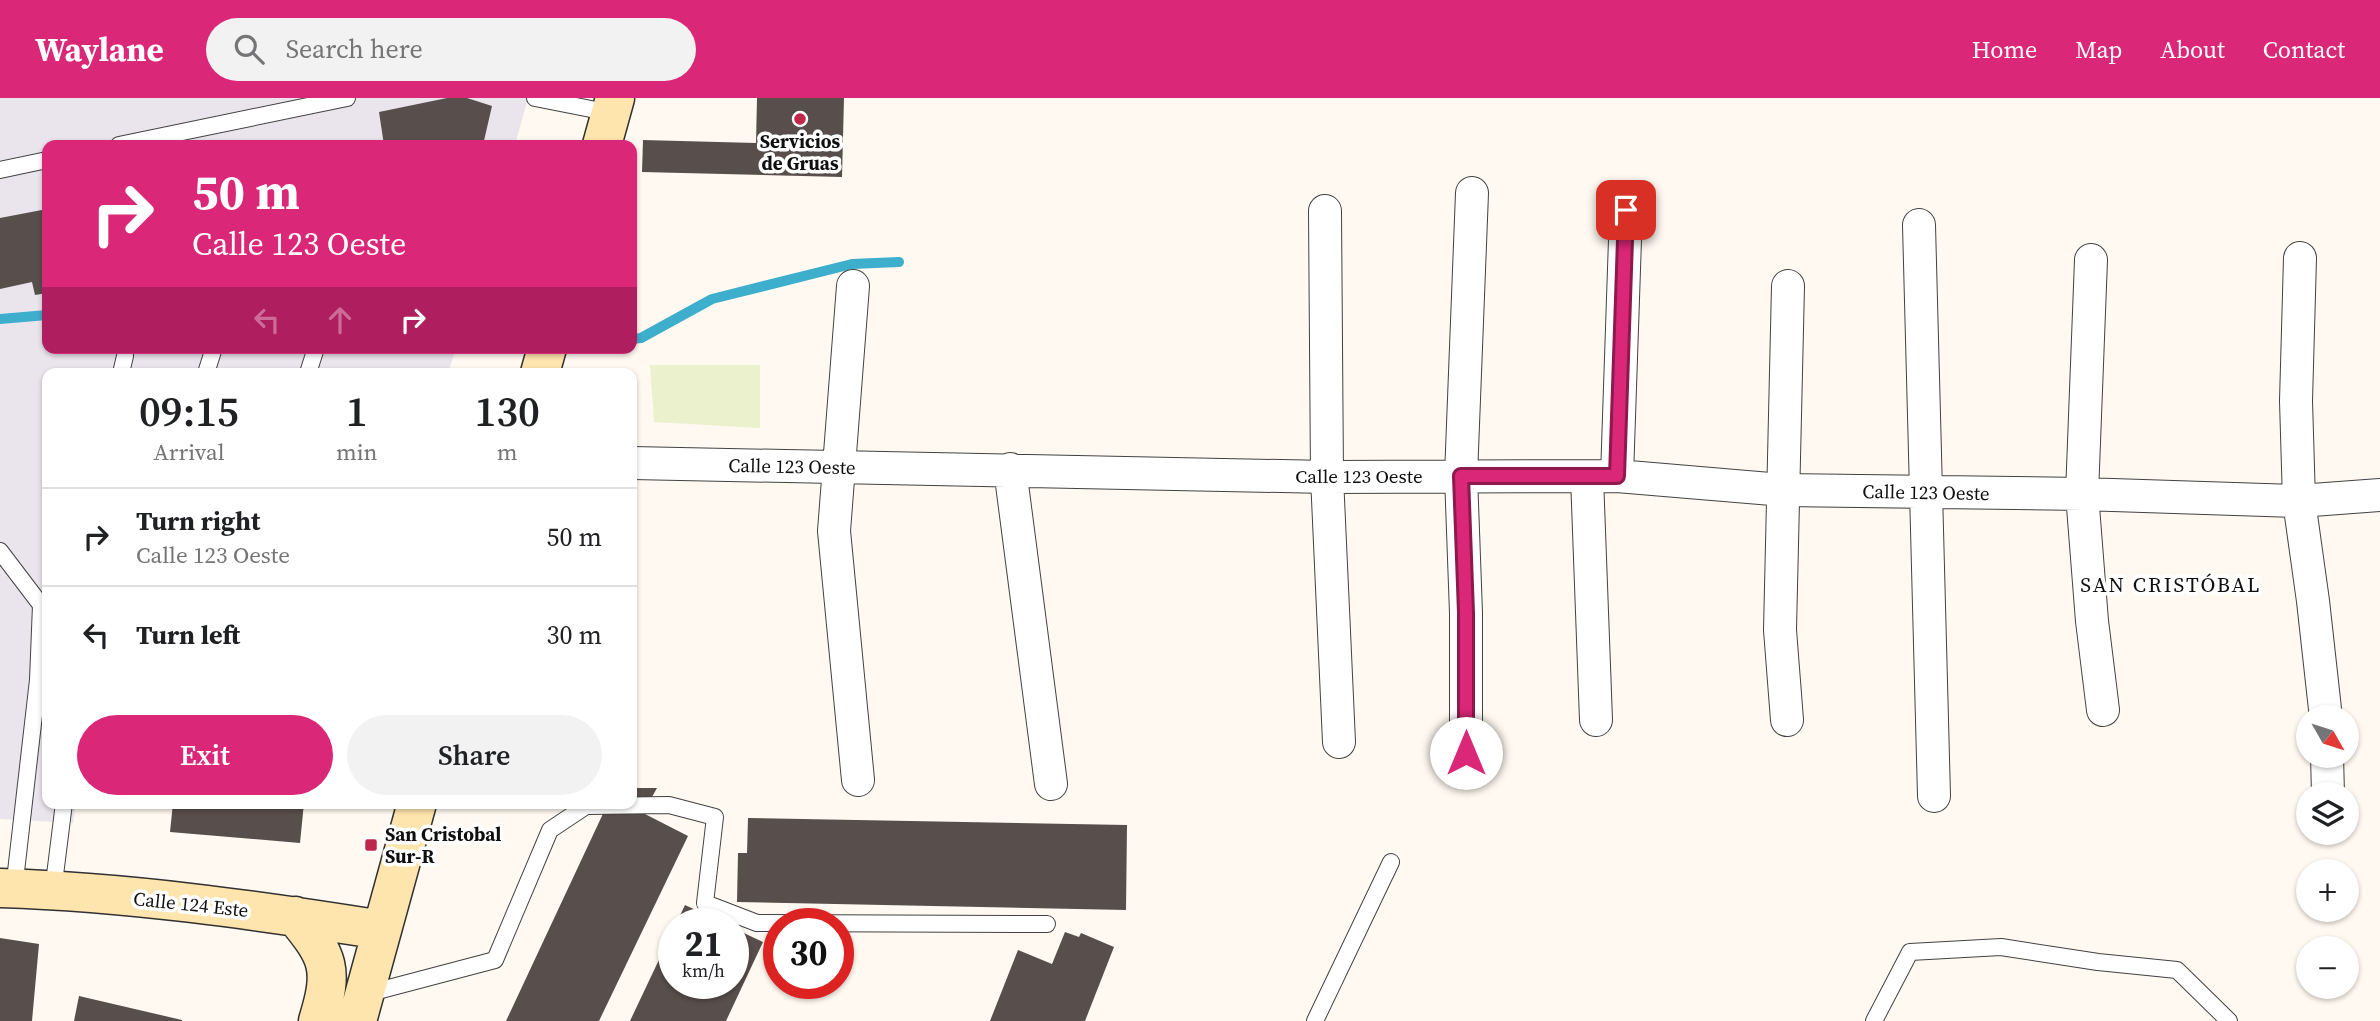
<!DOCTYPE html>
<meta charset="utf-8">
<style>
body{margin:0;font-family:"Source Serif 4",serif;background:#f2f2f2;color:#202124;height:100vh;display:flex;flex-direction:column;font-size:26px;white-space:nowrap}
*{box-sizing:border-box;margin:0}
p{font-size:23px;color:#757577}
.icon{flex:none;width:38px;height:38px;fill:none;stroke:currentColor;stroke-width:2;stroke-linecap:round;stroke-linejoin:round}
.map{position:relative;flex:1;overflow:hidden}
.side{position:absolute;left:42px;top:270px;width:595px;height:441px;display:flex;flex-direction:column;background:#fff;border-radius:14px;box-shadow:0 2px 5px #0004}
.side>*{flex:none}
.hud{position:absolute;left:42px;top:42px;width:595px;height:214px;border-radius:14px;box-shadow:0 2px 5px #0004;background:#db2777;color:#fff;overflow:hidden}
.needle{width:46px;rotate:129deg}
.controls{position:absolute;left:2296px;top:607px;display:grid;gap:14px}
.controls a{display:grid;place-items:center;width:63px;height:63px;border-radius:50%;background:#fff;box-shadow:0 2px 5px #0004;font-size:35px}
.speed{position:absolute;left:658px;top:810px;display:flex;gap:14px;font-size:35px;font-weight:700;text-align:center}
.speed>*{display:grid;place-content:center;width:91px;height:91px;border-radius:50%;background:#fff;box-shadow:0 2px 5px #0004;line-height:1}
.speed small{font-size:18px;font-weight:400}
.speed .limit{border:10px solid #d22;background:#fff;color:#111}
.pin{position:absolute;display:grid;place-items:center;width:60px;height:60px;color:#fff;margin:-30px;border-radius:14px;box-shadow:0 4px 10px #0006}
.me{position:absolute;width:77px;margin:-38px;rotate:0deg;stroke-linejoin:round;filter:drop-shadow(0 0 5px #0008)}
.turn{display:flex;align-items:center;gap:24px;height:147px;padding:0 35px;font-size:32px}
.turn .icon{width:91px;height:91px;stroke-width:2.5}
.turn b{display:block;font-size:49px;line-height:60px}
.lanes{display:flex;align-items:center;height:66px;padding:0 35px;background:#0003;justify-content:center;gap:35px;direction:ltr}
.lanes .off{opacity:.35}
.eta{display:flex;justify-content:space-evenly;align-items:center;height:119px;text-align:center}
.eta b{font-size:42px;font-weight:600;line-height:49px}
.primary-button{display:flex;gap:14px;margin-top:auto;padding:14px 35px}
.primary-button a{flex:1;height:80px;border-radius:42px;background:#db2777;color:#fff;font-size:28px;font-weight:600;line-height:80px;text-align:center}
.primary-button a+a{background:#f2f2f2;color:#202124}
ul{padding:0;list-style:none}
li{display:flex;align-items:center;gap:21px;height:98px;padding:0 35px;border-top:2px solid #e0e0e0}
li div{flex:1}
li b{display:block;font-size:26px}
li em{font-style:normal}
header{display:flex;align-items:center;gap:42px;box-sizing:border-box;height:98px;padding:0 35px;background:#db2777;color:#fff}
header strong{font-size:33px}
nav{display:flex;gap:38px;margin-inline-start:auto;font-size:24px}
.search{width:490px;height:63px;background:#f2f2f2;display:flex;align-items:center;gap:18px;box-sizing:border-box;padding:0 24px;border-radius:38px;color:#757577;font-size:26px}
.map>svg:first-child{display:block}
.industrial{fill:#eae4ed}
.pitch{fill:#ebf1cc}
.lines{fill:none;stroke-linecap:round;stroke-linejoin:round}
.stream{stroke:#3dafcd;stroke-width:10}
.building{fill:#584e4b}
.lane-casing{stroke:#424242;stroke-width:18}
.street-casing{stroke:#424242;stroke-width:34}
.secondary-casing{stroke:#313131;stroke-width:41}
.lane{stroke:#fff;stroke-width:16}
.street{stroke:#fff;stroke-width:32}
.secondary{stroke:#fee5ad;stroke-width:38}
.route-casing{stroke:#8e194d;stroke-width:18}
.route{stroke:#db2777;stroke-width:12}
.poi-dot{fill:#bf274b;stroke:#fff;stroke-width:2.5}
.labels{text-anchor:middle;stroke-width:7;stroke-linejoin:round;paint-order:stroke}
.poi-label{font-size:19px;font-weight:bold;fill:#0f0f0f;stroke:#fff}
.street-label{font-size:19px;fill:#0f0f0f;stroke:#fff}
.neighbourhood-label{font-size:21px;letter-spacing:2px;fill:#0f0f0f;stroke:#fff}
</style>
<header>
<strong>Waylane</strong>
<div class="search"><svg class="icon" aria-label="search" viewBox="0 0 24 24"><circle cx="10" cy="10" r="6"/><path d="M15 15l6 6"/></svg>Search here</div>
<nav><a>Home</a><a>Map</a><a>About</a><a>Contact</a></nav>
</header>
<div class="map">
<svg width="2380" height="923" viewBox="0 0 2380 923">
<rect width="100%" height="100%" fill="#fff9f1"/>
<path class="industrial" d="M0,0H528L515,47H47V250H456L448,275H47V705H76L73,725L0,721Z"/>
<path class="pitch" d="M650,267H760V330L654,324Z"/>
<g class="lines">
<path class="stream" d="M0,221L47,217
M632,241L641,240L712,201L852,166L899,164"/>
</g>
<path class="building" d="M447,0H467L492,8L483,47H384L379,14Z
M757,0H844L842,79L642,74L643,42L756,45Z
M47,111V195L35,197L32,184L0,191V120Z
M632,690H657L643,715L688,738L599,923H506L608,705H632Z
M173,705H304L300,745L170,734Z
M748,720L1127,727L1126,812L737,804L738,755H747Z
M685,807L726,826H676Z
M674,830V886H733V830L763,844L726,923H630Z
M1065,834L1079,839L1081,835L1114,849L1085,923H990L1018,852L1052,866Z
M0,840L39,846L32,923H0Z
M79,898L182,922V923H74Z"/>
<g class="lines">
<g class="lane-casing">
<path id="lane" d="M535,0L611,15
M119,47L347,0
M0,72L47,62
M121,275L125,258
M206,275L214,250
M308,275L316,250
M0,453L41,507H47
M14,791L38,582L41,507
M53,793L64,705
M366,896L495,862L550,732L586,708L669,707L715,719L705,805L757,825L1047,826
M1315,923L1391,764
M1874,923L1910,854L2001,849L2098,864L2177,872L2229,923"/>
</g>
<g class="street-casing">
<path id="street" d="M1325,113L1327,379L1339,644
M1919,127L1934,698
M2300,160L2296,303L2299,403L2313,503L2326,620
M2091,162L2082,396L2092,523L2103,612
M853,188L834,433L858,682
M632,365L1327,379L1617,378L1783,392L2082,396L2299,403L2380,397
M1010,371L1051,686
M1617,378L1626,112
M1587,379L1596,622
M1787,622L1780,532L1788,188
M1466,655V515L1461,378L1472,95
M2327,658L2328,696"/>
</g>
<g class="secondary-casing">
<path id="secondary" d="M602,47L615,0
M540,275L547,250
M0,790C127,794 256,812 382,832
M295,818C329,859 334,871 318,923
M357,923L417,705"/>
</g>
<use href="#lane" class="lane"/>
<use href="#street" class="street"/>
<use href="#secondary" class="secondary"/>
</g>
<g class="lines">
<g class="route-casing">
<path id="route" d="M1466,655V515L1461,378H1617L1626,112"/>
</g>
<use href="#route" class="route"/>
</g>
<g class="poi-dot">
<circle cx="800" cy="21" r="7"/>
<rect x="364" y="740" width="14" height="14" rx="3.5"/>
</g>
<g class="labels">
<g class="poi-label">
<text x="800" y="50">Servicios<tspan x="800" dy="22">de Gruas</tspan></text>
<text x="385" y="743" text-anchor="start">San Cristobal<tspan x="385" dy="22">Sur-R</tspan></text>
</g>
<g class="street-label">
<text transform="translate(792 368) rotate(1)" y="7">Calle 123 Oeste</text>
<text x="1359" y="385">Calle 123 Oeste</text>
<text transform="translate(1926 394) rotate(1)" y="7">Calle 123 Oeste</text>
<text transform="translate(191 806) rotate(6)" y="7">Calle 124 Este</text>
</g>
<g class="neighbourhood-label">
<text x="2171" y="494">SAN CRISTÓBAL</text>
</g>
</g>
</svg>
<div class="controls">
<a><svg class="needle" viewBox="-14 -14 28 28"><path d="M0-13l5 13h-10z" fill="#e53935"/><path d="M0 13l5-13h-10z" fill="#757577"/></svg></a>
<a><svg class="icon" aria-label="layers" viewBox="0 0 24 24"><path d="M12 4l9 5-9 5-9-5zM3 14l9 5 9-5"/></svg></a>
<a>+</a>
<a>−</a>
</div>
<div class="speed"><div>21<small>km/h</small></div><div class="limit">30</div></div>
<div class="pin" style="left:1626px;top:112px;background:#d93025"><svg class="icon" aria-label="arrive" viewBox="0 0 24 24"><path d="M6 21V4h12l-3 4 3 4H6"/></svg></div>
<svg class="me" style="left:1466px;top:655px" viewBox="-20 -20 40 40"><circle r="19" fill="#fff"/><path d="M0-13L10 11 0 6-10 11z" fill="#db2777"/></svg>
<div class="hud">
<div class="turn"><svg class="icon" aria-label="right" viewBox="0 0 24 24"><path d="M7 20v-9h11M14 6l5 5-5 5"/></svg><div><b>50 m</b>Calle 123 Oeste</div></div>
<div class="lanes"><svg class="icon off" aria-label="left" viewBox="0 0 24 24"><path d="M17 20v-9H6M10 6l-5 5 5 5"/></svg><svg class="icon off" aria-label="ahead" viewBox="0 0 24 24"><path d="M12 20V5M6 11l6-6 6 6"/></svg><svg class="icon" aria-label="right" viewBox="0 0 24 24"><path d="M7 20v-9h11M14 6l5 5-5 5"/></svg></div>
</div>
<section class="side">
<div class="eta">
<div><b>09:15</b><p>Arrival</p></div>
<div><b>1</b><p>min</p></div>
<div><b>130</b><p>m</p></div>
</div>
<ul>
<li><svg class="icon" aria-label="right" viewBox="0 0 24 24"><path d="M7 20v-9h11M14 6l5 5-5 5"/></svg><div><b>Turn right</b><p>Calle 123 Oeste</p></div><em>50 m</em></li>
<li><svg class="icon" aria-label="left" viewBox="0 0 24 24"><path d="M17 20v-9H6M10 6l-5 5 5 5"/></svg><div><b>Turn left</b></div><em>30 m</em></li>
</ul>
<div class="primary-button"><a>Exit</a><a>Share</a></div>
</section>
</div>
